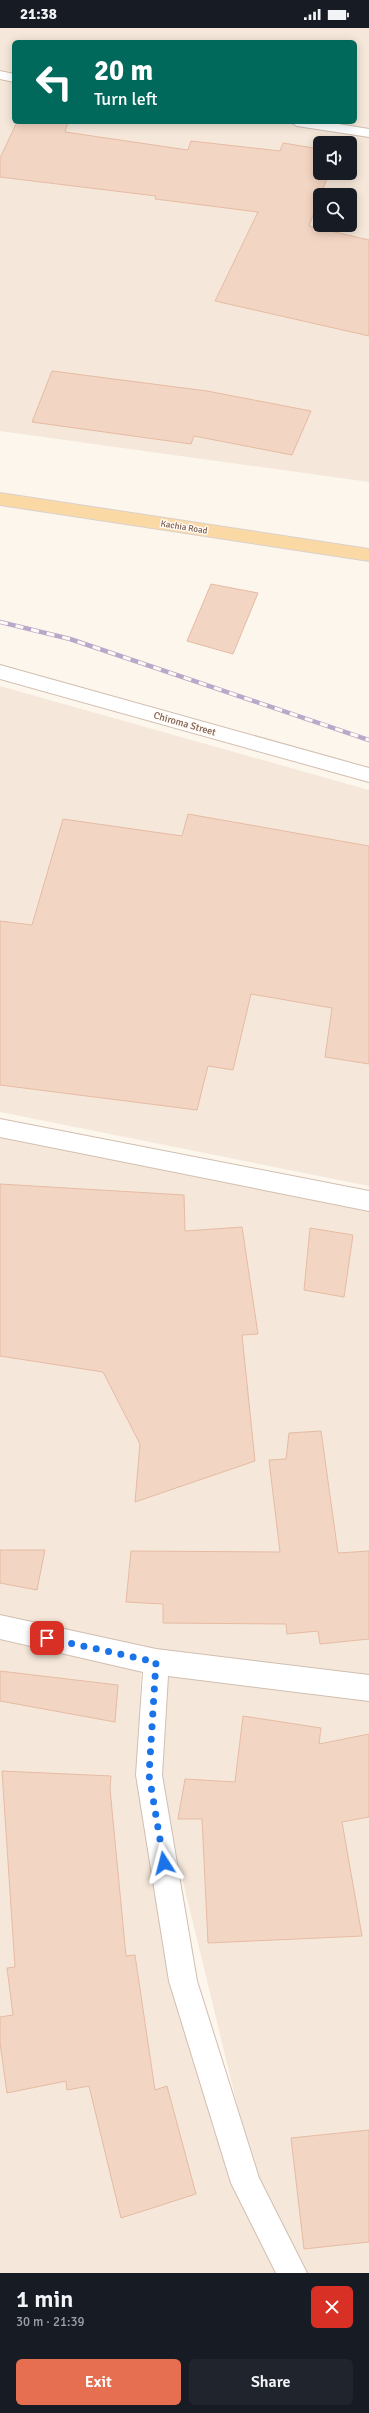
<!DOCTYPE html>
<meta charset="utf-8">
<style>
body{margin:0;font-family:Signika,sans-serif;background:#20242c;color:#f1f3f6;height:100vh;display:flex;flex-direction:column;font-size:15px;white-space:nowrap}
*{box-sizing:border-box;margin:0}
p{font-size:13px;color:#9ea1a6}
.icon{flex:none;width:22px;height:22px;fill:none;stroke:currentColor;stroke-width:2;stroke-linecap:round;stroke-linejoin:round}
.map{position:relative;height:2245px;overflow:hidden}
.drawer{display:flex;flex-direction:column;background:#171b24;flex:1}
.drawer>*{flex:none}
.hud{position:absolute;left:12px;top:12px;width:345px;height:84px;border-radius:6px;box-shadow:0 2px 10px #0003;background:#00695c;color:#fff;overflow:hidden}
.controls{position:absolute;left:313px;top:108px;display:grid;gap:8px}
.controls a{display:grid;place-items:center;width:44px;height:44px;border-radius:6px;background:#171b24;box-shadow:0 2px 10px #0003;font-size:20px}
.pin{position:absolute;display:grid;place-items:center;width:34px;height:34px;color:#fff;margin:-17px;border-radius:8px;box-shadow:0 2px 6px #0006}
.me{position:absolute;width:44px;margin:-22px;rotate:351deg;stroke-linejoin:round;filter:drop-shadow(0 0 3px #0008)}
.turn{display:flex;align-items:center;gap:14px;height:84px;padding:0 16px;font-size:18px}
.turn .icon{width:52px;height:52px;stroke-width:2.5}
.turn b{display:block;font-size:28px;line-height:34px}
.round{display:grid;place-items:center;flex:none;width:42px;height:42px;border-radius:6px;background:#20242c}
.overview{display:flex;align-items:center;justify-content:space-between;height:68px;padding:0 16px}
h1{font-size:24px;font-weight:600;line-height:30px}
.action{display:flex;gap:8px;margin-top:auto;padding:8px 16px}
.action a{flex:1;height:46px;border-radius:6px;background:#e76f51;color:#fff;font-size:16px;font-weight:600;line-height:46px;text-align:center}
.action a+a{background:#20242c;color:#f1f3f6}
.status{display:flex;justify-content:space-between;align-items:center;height:28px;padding:0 20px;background:#171b24;direction:ltr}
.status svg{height:11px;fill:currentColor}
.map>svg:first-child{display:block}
.residential{fill:#f5e8da;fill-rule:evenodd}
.building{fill:#f3d5c3;stroke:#e6bba3}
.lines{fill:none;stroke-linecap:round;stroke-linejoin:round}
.street-casing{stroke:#d1beb0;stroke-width:2}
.primary-casing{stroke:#dad1cd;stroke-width:2}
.street{fill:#fff;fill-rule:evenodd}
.primary{fill:#fbd9a5;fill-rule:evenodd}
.rail-casing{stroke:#b9a8c9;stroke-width:4.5}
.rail{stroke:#fffaf3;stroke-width:3;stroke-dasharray:8;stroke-linecap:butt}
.route{stroke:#1a73e8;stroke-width:7;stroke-dasharray:0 12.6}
.labels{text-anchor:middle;stroke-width:3;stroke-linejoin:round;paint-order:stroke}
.far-street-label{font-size:9px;fill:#7a5c4d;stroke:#fffaf3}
.street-label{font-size:10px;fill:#7a5c4d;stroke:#fffaf3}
</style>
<div class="status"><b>21:38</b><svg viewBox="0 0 49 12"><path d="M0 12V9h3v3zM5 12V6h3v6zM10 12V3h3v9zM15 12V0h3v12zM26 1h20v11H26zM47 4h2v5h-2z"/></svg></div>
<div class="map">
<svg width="369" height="2245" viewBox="0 0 369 2245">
<rect width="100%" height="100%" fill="#fdf6ec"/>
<path class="residential" d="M0,0H369V454L0,403ZM14,14H355V94H14ZM320,115H350V145H320ZM320,167H350V197H320Z
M0,658L369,762V1158L0,1084Z
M0,1107L369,1184V1652L153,1626L0,1592Z
M0,1609L141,1639L138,1747L280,2245H0Z
M160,1640L369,1667V2245H304L255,2151L157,1746Z"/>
<path class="building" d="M17,94H68L65,104L188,122L191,113L280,123L283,115L320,121V145H329L309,198L369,212V308L215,273L258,184L155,171L156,168L0,149V130Z
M52,343L207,363L311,383L292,427L194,408L191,416L32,394Z
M211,556L258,565L233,626L187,613Z
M188,786L369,818V1036L325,1029L332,980L251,966L233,1042L208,1038L197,1082L0,1057V893L32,897L63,791L182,808Z
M0,1156L184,1167L185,1203L242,1199L258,1306L242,1307L255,1433L135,1474L140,1416L103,1344L0,1328Z
M310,1200L353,1207L344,1269L304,1262Z
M321,1403L338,1525L369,1523V1611L320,1616L318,1603L287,1606L286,1596L163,1595V1576L126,1574L131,1523L280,1524L269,1432L286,1431L289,1405Z
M0,1522H45L37,1562L0,1555Z
M0,1643L118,1657L115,1694L0,1673Z
M243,1688L321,1700L319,1716L369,1706V1789L342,1794L362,1908L208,1915L202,1791H178L185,1751L235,1754Z
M2,1743L111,1748L110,1761L126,1928L135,1927L155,2062L167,2058L196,2166L121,2190L89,2058L67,2062L66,2053L7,2065L0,2015V1989L13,1987L7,1940L15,1939Z
M369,2102V2214L304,2221L291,2110Z"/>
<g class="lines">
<g class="street-casing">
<path id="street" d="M0,43L14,46V54L0,51Z
M290,94H326L369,101V109L297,98Z
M0,637L369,740V754L0,651Z
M0,1091L369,1163V1183L0,1109Z
M0,1587L156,1621L369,1647V1673L168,1648L162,1747L197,1953L259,2150L307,2245H276L231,2155L169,1953L136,1747L143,1644L0,1611Z"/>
</g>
<g class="primary-casing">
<path id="primary" d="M0,465L369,521V533L0,477Z"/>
</g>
<use href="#street" class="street"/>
<use href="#primary" class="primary"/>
<g class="rail-casing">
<path id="rail" d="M0,594L70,611L369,712"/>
</g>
<use href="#rail" class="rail"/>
</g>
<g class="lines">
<path class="route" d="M47,1610L156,1634L149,1747L164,1835"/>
</g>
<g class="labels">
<g class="far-street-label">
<text transform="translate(184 499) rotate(9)" y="3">Kachia Road</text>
</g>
<g class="street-label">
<text transform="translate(185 695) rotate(16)" y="4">Chiroma Street</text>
</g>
</g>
</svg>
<div class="controls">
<a><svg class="icon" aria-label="sound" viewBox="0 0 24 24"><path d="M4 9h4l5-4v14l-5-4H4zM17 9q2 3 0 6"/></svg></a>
<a><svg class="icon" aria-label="search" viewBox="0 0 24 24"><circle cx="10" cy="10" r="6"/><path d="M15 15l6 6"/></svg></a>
</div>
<div class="pin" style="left:47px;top:1610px;background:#d93025"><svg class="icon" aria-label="arrive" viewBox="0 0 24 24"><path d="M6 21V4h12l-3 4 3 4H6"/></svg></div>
<svg class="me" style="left:164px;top:1835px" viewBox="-20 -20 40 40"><path d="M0-17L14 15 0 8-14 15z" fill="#1a73e8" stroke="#fff" stroke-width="4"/></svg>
<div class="hud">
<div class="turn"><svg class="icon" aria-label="left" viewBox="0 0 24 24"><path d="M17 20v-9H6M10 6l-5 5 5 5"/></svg><div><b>20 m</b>Turn left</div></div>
</div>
</div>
<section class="drawer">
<div class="overview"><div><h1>1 min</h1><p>30 m · 21:39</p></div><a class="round" style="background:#d93025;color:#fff"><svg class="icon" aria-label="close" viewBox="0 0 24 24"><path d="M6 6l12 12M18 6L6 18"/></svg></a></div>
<div class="action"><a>Exit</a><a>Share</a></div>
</section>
